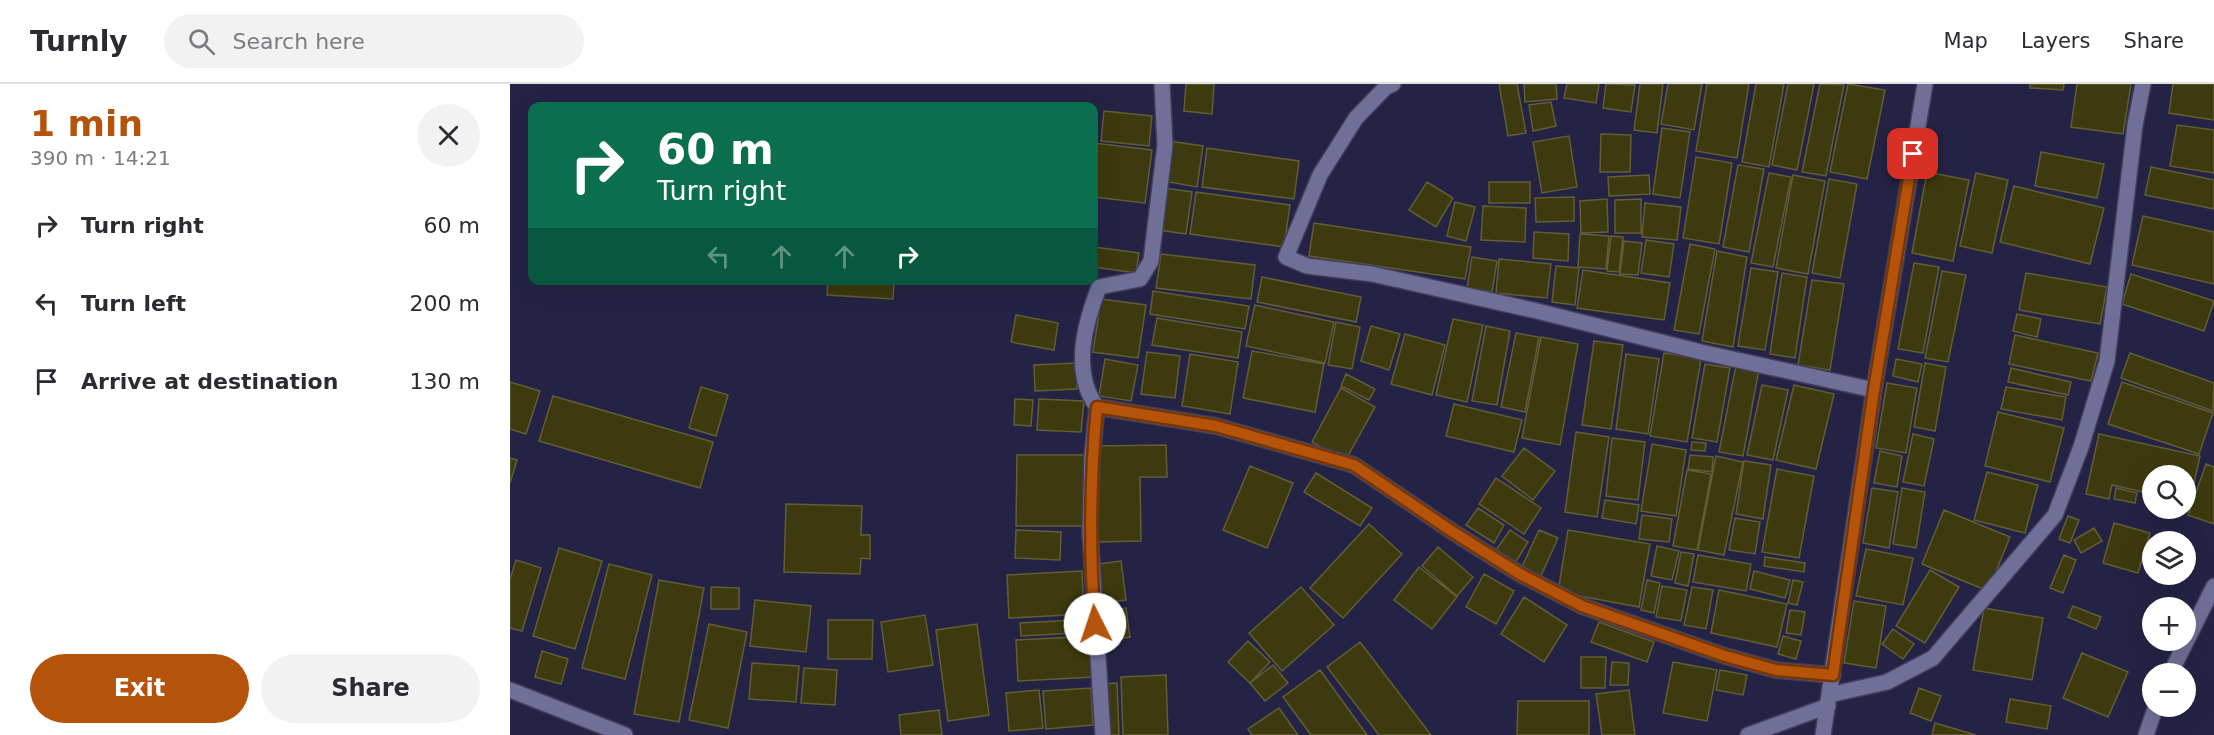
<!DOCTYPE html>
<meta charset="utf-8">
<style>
body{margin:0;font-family:"DejaVu Sans",sans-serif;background:#f2f2f3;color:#2b2b33;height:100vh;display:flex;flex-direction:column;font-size:22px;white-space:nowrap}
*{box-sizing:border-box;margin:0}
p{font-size:20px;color:#7c7c81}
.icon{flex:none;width:33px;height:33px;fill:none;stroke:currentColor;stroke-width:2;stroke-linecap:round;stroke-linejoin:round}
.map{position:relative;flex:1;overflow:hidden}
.drawer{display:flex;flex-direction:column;background:#fff;width:510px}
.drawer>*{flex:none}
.top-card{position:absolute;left:18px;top:18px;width:570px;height:183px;border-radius:12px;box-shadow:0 6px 24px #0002;background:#0b6e4f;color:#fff;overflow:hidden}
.tools{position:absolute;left:1632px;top:381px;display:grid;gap:12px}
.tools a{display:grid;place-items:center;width:54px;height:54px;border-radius:50%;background:#fff;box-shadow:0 6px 24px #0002;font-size:30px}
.pin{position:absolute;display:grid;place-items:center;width:51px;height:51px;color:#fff;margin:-26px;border-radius:12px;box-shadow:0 3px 9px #0006}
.me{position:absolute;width:66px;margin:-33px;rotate:356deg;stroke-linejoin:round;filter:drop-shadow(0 0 4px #0008)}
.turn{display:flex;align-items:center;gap:21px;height:126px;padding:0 30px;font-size:27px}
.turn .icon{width:78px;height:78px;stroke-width:2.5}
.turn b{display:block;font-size:42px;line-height:51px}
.lanes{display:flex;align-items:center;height:57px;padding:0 30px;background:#0003;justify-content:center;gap:30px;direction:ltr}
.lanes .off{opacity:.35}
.round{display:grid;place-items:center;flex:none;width:63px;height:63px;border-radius:32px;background:#f2f2f3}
.head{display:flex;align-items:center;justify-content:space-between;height:102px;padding:0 30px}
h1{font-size:36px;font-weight:700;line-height:45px;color:#b45309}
.button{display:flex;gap:12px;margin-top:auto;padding:12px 30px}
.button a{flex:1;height:69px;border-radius:36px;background:#b45309;color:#fff;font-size:24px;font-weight:700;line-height:69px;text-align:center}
.button a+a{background:#f2f2f3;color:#2b2b33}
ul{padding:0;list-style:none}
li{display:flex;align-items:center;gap:18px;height:78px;padding:0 30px}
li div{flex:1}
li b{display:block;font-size:22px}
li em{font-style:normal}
header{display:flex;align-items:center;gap:36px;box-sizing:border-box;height:84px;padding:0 30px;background:#fff;border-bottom:2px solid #e1e1e2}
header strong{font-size:28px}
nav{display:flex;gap:33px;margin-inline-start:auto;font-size:21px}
.search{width:420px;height:54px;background:#f2f2f3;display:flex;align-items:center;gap:15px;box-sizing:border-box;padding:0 21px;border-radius:33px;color:#7c7c81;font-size:22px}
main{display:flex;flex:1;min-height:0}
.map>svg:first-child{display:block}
.building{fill:#3d3a0f;stroke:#615e34;stroke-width:1.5}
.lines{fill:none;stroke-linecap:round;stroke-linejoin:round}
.minor-casing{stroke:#413e5b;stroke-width:18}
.minor{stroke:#706f97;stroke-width:15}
.route-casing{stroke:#753606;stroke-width:15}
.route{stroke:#b45309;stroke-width:10}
</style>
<header>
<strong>Turnly</strong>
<div class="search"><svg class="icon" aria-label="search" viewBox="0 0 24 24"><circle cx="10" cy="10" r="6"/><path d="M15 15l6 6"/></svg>Search here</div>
<nav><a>Map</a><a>Layers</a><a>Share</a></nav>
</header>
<main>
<section class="drawer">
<div class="head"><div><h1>1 min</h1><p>390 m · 14:21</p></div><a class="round"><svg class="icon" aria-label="close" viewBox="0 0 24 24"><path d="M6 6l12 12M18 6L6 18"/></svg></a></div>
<ul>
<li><svg class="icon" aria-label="right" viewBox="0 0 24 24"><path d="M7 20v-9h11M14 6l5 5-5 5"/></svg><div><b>Turn right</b></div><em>60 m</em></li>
<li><svg class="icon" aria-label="left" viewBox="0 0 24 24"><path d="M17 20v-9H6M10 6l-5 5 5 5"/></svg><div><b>Turn left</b></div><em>200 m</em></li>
<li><svg class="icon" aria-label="arrive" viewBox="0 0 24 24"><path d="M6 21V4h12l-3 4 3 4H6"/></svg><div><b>Arrive at destination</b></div><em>130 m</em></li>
</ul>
<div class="button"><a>Exit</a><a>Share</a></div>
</section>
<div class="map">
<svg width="1704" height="651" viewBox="0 0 1704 651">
<rect width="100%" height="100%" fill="#252345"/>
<path class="building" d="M676,0H704L702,30L674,27Z
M989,0H1007L1016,49L998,52Z
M1014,0H1046L1047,15L1015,18Z
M1057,0H1089L1086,19L1054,14Z
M1096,0L1125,1L1121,28L1093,24Z
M1130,0H1153L1147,49L1124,46Z
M1158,0H1192L1184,46L1151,40Z
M1197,0H1239L1227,74L1186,67Z
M1246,0H1274L1259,83L1232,78Z
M1278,0H1304L1287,86L1262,81Z
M1310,0L1334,1L1316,92L1292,88Z
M1338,0L1375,6L1357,95L1320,88Z
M1520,0H1554L1553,6L1520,4Z
M1567,0H1621L1613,50L1561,43Z
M1663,0H1704V36L1659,29Z
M1041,18L1046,42L1023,47L1019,21Z
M594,27L642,32L639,62L591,57Z
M1667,41L1704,46V89L1660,82Z
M1152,44L1180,48L1170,114L1143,110Z
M1091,50L1121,51L1120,88H1090Z
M1059,52L1067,103L1032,109L1023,58Z
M659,57L693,62L687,103L653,97Z
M584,59L642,66L635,119L584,113Z
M697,64L789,77L784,115L692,103Z
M1531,68L1594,80L1587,114L1525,102Z
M1186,73L1222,79L1209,160L1173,154Z
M1228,81L1254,85L1239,168L1213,163Z
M1641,83L1704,96V125L1635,111Z
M1417,88L1459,96L1443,177L1402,169Z
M1259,89L1281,93L1263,183L1241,179Z
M1466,89L1498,96L1482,169L1450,162Z
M1139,91L1140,110L1099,112L1098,93Z
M1283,91L1315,97L1298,190L1266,184Z
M1319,95L1347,100L1330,194L1302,189Z
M917,98L943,114L926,143L899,126Z
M979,98H1020V119H979Z
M1504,102L1594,124L1580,180L1490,158Z
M654,104L682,108L676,150L648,146Z
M686,108L780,121L774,163L680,150Z
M1064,113V137L1026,138L1025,114Z
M1097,115L1098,148L1071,149L1070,117Z
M1131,115V149H1105V116Z
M945,118L965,123L956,157L937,152Z
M1135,119L1171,123L1167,156L1132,153Z
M973,122L1016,124L1015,158L971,156Z
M1633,132L1704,148V200L1622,181Z
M804,139L961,163L955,195L799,172Z
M1024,148L1059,150L1058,177L1023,174Z
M1070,150L1099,152L1096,185L1068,183Z
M1101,152L1113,153L1109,188L1097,187Z
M1136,156L1164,160L1159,193L1131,189Z
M1114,157L1132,159L1128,191L1110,190Z
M1180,160L1205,165L1189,250L1164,246Z
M584,163L629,169L626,189L584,183Z
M1207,167L1237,173L1223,263L1192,257Z
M651,170L745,181L741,215L646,204Z
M962,173L987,177L982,208L957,204Z
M989,175L1041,180L1037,214L986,209Z
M1404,179L1429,183L1413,269L1388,265Z
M1046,182L1069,184L1065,221L1042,218Z
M1241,184L1268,188L1255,266L1228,262Z
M1073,186L1160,199L1154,236L1067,224Z
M1432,187L1456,191L1438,278L1415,274Z
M1272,189L1297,193L1285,274L1260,270Z
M1516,189L1597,203L1590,240L1509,226Z
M1621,190L1704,217L1694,247L1612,220Z
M752,193L851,213L846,238L747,218Z
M318,196L384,199L383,215L317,211Z
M1302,196L1334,200L1320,286L1288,281Z
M643,207L739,222L735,245L640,230Z
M591,215L636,221L628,274L583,268Z
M745,221L824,238L815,279L736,262Z
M1507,230L1531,235L1527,253L1503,247Z
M506,231L548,239L544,266L501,258Z
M647,234L732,248L728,274L642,261Z
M943,235L973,241L957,318L926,311Z
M826,238L850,243L842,285L818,281Z
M861,242L890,250L879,286L851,277Z
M976,242L1000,247L987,321L962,317Z
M1006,249L1029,253L1015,328L991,323Z
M895,250L935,261L922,311L881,300Z
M1505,251L1588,269L1581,297L1499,280Z
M1031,253L1068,260L1050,361L1012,354Z
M1084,257L1113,261L1101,345L1072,341Z
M742,267L814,280L805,328L733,314Z
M637,268L670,272L665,314L631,310Z
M1154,269L1191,275L1177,358L1140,352Z
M1620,269L1704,299L1703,327L1611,294Z
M680,270L728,278L720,330L672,322Z
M1116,270L1149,275L1138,350L1106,345Z
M595,275L628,281L621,317L589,312Z
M1386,275L1412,280L1408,298L1383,292Z
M566,279L567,305L525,307L524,281Z
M1415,279L1436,283L1425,347L1404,343Z
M1195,280L1220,284L1207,358L1182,354Z
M1226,281L1249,285L1233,372L1209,368Z
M1501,284L1561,298L1558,311L1498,298Z
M836,290L865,305L859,316L831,302Z
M0,298L30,307L16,350L0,345Z
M1612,298L1703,329L1689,370L1598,340Z
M1377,299L1407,304L1396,369L1366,364Z
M1252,301L1278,306L1263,376L1237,371Z
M1284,301L1324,310L1306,385L1266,376Z
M191,303L218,311L206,352L179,344Z
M1496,303L1556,313L1552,336L1491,325Z
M831,304L865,323L835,377L802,358Z
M43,312L203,358L190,404L29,357Z
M505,315L523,316L521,342L504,341Z
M529,315L574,317L571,348L527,346Z
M944,320L1012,336L1004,368L936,352Z
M1488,328L1554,344L1540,398L1475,382Z
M1066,348L1099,353L1087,433L1055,428Z
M1403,350L1424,355L1414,402L1393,398Z
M1589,350L1690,372L1680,418H1676V392H1642V410L1602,401L1599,415L1576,410Z
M1102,354L1135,358L1128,416L1096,412Z
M1182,358L1196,359L1195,367L1181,366Z
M1142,360L1176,366L1166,432L1131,427Z
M656,361L657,393H630L631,457L587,458L586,362Z
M1014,364L1045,387L1023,416L992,392Z
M1370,367L1392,372L1387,403L1364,399Z
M507,371H575L574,442H506Z
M1180,371L1203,373L1202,388L1178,385Z
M1206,372L1233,378L1214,471L1188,466Z
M0,374L7,376L0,399Z
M1234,377L1261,381L1253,435L1226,430Z
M1696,380L1704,383V440L1678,431Z
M740,382L783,399L757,464L713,446Z
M1267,385L1304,392L1289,474L1252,468Z
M1177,386L1201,390L1187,466L1163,462Z
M1477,388L1528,401L1515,449L1464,436Z
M806,389L862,424L850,442L794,408Z
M986,394L1031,424L1014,450L969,420Z
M1362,404L1388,408L1379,464L1353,459Z
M1392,404L1415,408L1406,464L1383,460Z
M1606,404L1627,409L1625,419L1604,415Z
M1095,416L1129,421L1126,440L1092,434Z
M276,420L352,422L351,451H360V475L351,474L350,490L274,488Z
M968,424L994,441L984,459L956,441Z
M1434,426L1500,453L1478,507L1412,480Z
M1132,431L1162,435L1159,458L1129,455Z
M1558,432L1569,436L1560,459L1549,455Z
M1225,434L1250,438L1245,470L1219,466Z
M1604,439L1640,449L1628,489L1593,479Z
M859,440L892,470L833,534L800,504Z
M1584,444L1592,457L1571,469L1564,456Z
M506,446L551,448L550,476L505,474Z
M1000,446L1018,458L1005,479L986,466Z
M1029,446L1048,454L1030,494L1011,485Z
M1058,446L1140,460L1129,523L1048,508Z
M1147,462L1169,467L1162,496L1141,492Z
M928,463L963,493L947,512L912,482Z
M49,464L92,477L65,565L23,552Z
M1356,465L1403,474L1393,521L1346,512Z
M1171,468L1184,470L1178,502L1165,499Z
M1188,471L1241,480L1236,507L1183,498Z
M1554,471L1566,476L1553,509L1540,504Z
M1255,473L1295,479L1294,488L1254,482Z
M6,476L31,484L12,547L0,544V495Z
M611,477L616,516L586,520L581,481Z
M99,480L142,491L115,595L72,584Z
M909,483L947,513L922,545L884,516Z
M1420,486L1449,503L1415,559L1386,542Z
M572,487L574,530L499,534L497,491Z
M1244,487L1280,496L1275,514L1240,505Z
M974,490L1004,507L986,540L956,523Z
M149,496L194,504L169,638L124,630Z
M1137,496L1150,499L1144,529L1131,526Z
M1283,496L1293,498L1287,521L1278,519Z
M1152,502L1177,506L1171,537L1146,533Z
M201,503L229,504V525H201Z
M791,503L824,541L772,587L739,549Z
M1182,503L1203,506L1196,545L1174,541Z
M1209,506L1277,520L1267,563L1201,549Z
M1014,513L1057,541L1034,578L991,550Z
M245,516L301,522L296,568L240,562Z
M1344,517L1376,522L1366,584L1334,579Z
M1563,522L1591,533L1586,545L1558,533Z
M616,524L620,553L592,557L588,528Z
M1474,524L1533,534L1522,596L1463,586Z
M1280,526L1295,528L1291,551L1276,549Z
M415,531L423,581L378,588L371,538Z
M584,535V548L511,552L510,539Z
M318,536H363L362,575H318Z
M1089,538L1144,558L1137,578L1081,558Z
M199,540L237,548L218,644L179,636Z
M467,540L479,631L438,637L426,546Z
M1383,545L1404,560L1393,575L1372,560Z
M583,552L585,593L508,597L506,556Z
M1273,552L1291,557L1286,575L1268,570Z
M738,557L760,578L740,599L718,578Z
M850,558L921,651H869L817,583Z
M32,567L58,575L51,600L25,593Z
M1572,569L1618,588L1598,633L1553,614Z
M1071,573H1096L1095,604H1071Z
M1102,578L1119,579L1118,601H1100Z
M1163,578L1207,586L1197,637L1153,629Z
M242,579L289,582L286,618L239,615Z
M763,581L778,599L755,617L740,599Z
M294,584L327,586L325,621L291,619Z
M810,586L857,651H801L773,613Z
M1210,586L1237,591L1233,611L1206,606Z
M656,591L658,651H613L611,593Z
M607,599L609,651H593L591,600Z
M581,604L583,641L536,645L533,607Z
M1409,604L1431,612L1421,637L1400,629Z
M529,606L533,644L499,647L496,609Z
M1119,606L1125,651H1092L1086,610Z
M1500,615L1541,622L1537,645L1496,638Z
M1008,617H1079V651H1007Z
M769,624L788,651H742L738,645Z
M429,626L432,651H391L389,631Z
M1425,639L1466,651H1422Z"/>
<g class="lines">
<g class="minor-casing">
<path id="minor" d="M652,0L655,61L641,177L630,195L589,203C575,239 561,288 587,323L706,342L844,381L943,448L1010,490L1072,522L1215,572L1266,586L1323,591
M883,0L876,3L846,34L810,91L776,173L797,182L862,190L1027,227L1191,268L1364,306
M587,323L582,373L580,448L593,651
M1660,590L1704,502
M0,606L115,651
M1319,611L1377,598L1423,574L1545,431L1571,363L1597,277L1625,41L1633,0
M1238,651L1318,622
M1313,651L1364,306L1415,0
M1636,651L1646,622"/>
</g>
<use href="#minor" class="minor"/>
</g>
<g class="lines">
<g class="route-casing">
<path id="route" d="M585,540C579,467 580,396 587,323L706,342L844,381L943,448L1010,490L1072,522L1215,572L1266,586L1323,591L1364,306L1403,70"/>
</g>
<use href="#route" class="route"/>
</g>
</svg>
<div class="tools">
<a><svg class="icon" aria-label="search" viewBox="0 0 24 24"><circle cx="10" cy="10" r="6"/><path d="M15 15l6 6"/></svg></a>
<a><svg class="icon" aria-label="layers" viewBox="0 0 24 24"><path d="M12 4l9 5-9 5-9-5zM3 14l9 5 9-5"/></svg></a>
<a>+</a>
<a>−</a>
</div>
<div class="pin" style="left:1403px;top:70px;background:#d93025"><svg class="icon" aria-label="arrive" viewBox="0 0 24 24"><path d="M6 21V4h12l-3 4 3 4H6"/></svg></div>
<svg class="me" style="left:585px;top:540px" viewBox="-20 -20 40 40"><circle r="19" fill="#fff"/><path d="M0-13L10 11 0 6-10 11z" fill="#b45309"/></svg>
<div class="top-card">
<div class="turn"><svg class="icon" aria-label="right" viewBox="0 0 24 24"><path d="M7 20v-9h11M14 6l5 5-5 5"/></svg><div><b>60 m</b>Turn right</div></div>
<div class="lanes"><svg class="icon off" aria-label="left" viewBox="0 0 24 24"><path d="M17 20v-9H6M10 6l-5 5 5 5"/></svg><svg class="icon off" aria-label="ahead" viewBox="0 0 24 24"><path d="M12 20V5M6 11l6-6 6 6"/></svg><svg class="icon off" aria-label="ahead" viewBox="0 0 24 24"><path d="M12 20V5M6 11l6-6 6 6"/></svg><svg class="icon" aria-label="right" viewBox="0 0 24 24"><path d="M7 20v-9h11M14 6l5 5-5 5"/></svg></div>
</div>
</div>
</main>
